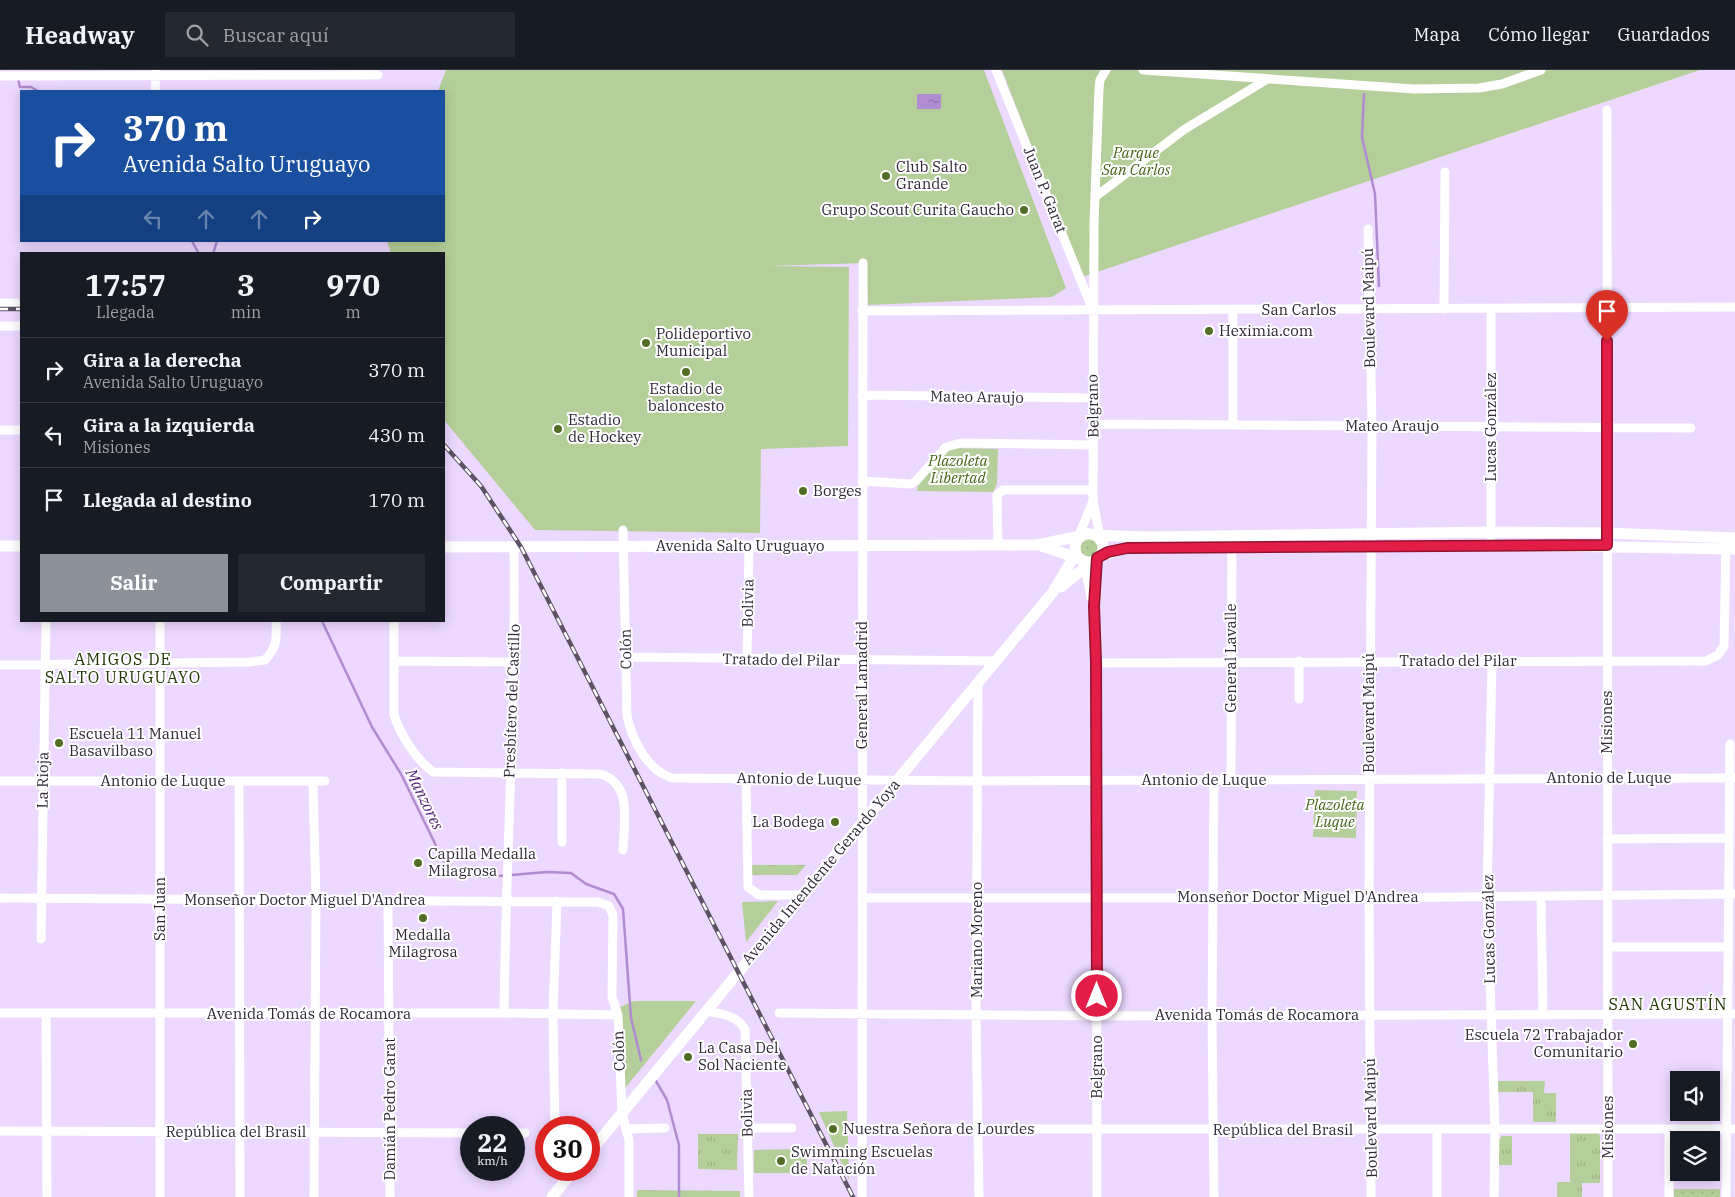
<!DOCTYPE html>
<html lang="es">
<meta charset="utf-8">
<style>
body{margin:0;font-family:"IBM Plex Serif",serif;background:#242831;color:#f1f3f6;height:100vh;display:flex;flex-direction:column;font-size:19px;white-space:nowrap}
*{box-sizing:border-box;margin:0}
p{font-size:16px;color:#9ea1a6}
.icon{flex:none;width:28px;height:28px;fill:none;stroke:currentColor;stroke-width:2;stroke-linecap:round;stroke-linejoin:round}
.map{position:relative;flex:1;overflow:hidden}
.drawer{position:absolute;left:20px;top:182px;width:425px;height:370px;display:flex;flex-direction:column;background:#171b24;border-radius:0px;box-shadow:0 2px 12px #0003}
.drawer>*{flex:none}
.guide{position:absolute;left:20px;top:20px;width:425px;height:152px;border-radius:0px;box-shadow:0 2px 12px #0003;background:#1a4fa0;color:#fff;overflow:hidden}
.tools{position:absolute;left:1670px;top:1001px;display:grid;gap:10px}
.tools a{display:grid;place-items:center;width:50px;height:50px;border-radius:0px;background:#171b24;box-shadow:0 2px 12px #0003;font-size:25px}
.speed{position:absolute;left:460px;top:1046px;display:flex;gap:10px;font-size:25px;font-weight:700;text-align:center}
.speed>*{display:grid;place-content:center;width:65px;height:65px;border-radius:50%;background:#171b24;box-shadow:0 2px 12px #0003;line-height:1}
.speed small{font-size:12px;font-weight:400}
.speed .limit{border:8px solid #d22;background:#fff;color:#111}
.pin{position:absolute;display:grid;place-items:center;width:42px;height:42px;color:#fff;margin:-51px -21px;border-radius:50% 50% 50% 0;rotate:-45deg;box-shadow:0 0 5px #0007}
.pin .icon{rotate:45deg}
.me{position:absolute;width:55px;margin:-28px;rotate:0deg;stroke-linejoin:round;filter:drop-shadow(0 0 4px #0008)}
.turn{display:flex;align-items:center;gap:18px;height:105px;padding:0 20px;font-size:22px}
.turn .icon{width:65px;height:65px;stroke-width:2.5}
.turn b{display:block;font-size:35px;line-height:42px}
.lanes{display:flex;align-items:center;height:48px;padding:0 20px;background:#0003;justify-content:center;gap:25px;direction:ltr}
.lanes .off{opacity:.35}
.eta{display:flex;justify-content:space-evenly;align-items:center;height:85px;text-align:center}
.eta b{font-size:30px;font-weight:800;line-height:35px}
.cta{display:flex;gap:10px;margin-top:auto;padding:10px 20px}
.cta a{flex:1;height:58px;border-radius:0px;background:#8c9099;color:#fff;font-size:20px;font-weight:800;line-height:58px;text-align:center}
.cta a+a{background:#242831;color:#f1f3f6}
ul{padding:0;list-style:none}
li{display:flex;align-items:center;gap:15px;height:65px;padding:0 20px;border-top:1px solid #363941}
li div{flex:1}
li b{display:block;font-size:19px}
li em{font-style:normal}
header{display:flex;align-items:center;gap:30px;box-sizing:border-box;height:70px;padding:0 25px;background:#171b24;border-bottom:1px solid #363941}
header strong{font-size:24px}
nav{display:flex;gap:28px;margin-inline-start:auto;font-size:18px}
.search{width:350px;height:45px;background:#242831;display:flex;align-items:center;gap:12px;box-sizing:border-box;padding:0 18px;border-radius:0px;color:#9ea1a6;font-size:19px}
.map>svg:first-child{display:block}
.grass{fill:url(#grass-tufts)}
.park{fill:#b5cf9a}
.garden{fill:url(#garden-dots)}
.water{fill:url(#water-ripples)}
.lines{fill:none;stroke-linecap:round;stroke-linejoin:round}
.stream{stroke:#b18cd0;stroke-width:2.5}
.minor{stroke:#fff;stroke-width:9}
.major{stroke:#fff;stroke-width:11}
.rail-casing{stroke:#5c5165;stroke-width:4.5}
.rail{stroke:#fff;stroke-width:2.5;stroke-dasharray:8;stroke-linecap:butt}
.route-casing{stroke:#92132f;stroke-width:12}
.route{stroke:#e11d48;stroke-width:9}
.poi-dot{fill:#506f24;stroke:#fff;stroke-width:2}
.labels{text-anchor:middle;stroke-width:4;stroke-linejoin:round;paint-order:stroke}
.park-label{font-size:15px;font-style:italic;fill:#456316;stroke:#fff}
.poi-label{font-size:15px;fill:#302837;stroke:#fff;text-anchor:start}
.street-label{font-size:15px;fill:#302837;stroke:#fff}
.neighbourhood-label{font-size:16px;letter-spacing:1px;fill:#1f3200;stroke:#fff}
.water-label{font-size:16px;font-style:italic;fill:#4f1e6f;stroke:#fff}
</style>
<header>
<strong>Headway</strong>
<div class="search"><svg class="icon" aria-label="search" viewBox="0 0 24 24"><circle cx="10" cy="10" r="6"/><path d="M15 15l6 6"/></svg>Buscar aquí</div>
<nav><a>Mapa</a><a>Cómo llegar</a><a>Guardados</a></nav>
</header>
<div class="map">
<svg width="1735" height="1127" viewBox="0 0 1735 1127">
<defs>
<pattern id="grass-tufts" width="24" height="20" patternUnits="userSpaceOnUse" patternTransform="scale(1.25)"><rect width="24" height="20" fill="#b5cf9a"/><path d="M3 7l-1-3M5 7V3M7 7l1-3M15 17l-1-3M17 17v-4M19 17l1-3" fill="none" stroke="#9cb285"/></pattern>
<pattern id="garden-dots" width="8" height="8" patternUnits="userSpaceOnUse" patternTransform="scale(1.25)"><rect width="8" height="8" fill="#b5cf9a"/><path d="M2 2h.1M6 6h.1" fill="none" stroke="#9cb285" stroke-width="1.8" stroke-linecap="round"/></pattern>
<pattern id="water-ripples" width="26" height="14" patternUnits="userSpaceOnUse" patternTransform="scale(1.25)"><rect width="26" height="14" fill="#b18cd0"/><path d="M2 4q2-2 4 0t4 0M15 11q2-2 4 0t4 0" fill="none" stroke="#9072aa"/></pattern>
</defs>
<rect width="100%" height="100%" fill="#edd8ff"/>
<path class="grass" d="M749,795H806L797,805H749Z
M1497,1011H1545L1544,1023H1556V1052H1533V1022H1497Z
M1570,1062H1598L1600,1066V1113H1582V1127H1557V1112H1570Z
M698,1064H738L737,1100L698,1099Z
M1502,1066H1512V1095H1499V1070Z
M637,1120L740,1121V1127H637Z"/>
<path class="park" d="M446,0H984L1066,218L1052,227L868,235L866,193L767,196L849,197L848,376L761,379L760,463L535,460L444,350V184H391L387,171H444V21H438Z
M1002,0H1700L1082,207Z
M949,378L998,379L997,414L993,422L917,421L918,413Z
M1315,720L1357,721L1356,768L1313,767Z
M778,831L746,872L742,832Z
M634,931H696L622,1022L620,937Z
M847,1041L849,1110L819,1042Z
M794,1079L807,1090V1103H754V1080Z"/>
<path class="garden" d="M1079 478a10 10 0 1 1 20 0a10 10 0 1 1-20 0Z
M1674,1119H1720V1127H1674Z"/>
<path class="water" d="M917,24H941V39H917Z"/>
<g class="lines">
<path class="stream" d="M18,9L20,17H31L38,21
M1364,24L1362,67L1375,124L1379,216
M192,171L199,184
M213,184L217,171
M322,551L372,657L401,704L443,790L457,804L485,807L547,802L571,803L586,814L614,824L623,839L631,948L641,990
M656,1011L667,1030L679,1075V1127"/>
<path class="minor" d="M996,0L1092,238
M1143,0L1414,19L1479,18L1502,14L1541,0
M0,6L378,5
M155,21L156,0
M1607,40L1608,1127
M1095,127L1185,59L1266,10
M1368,159L1372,356L1369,828L1371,1127
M0,233H16
M1444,239L1445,102
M1491,239V467
M862,241L1735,237
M0,256H21
M862,325L1093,328
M1093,354L1691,358
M1233,355V240
M0,360H21
M862,411L911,414L916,411L946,377L961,373L1093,375
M623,460L627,646C632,670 648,701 672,708L977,711L1735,708
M1077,470L1093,431
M1101,472L1093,431L1094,154L1099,19L1100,10L1106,0
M998,475L997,425L1003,420H1093
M1084,493L1091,527
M160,551V1127
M394,551V645C401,666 416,689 433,702L600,704C633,713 624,753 623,780
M626,587L997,591
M747,589L749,476
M394,591L515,592
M1299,591V629
M1492,591L1487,826L1495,1059L1494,1127
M1096,593L1706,591L1718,585L1724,576L1726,473
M0,595L250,592L265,590C277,577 277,568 276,551
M978,614L976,945L979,1127
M562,703V772
M746,708L748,817L759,825H802
M1231,710L1232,471
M0,711H325
M239,711L240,1127
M313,712L316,830L314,1127
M1607,769L1728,768
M1541,827L1543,945
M0,828L598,832L609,836L613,845L612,927L618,945L622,1043L629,1070V1127
M862,828H1369L1735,824
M388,831L390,1127
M41,869L46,551
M1608,877H1727
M706,941C721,944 738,945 745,960L749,1127
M0,943H504L618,945
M46,943L47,1127
M504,943C506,787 516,632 514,477
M779,943L1097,946L1735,944
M555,1058L553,944L557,831
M748,1058H792
M626,1059L665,1058
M861,1059H1735
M1437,1059V1127
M0,1061L471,1063
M514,1063H525
M862,1127L863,193
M1097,1127L1096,593L1093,536L1097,488
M1214,1127L1212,945L1214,710
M1669,1127V1059
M1726,1127L1730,674"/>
<path class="major" d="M1075 478a14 14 0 1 1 28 0a14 14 0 1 1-28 0Z
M1094,465L1147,467L1491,462L1607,463L1735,468
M1039,475L1080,489
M0,476H21
M444,477L1037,475L1084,465
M1100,486L1127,478L1232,477L1492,475L1735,479
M1061,517L1093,491
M589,1083L1053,522L1076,483
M552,1127L574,1100"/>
<g class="rail-casing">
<path id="rail" d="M0,239H21
M444,375L481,416L521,477L853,1127"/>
</g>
<use href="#rail" class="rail"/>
</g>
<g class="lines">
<g class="route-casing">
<path id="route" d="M1097,926L1096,592L1094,536L1097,488L1108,482L1127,478L1607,475V271"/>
</g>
<use href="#route" class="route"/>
</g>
<g class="poi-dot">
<circle cx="886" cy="106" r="5"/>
<circle cx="1024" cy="140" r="5"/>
<circle cx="1209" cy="261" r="5"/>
<circle cx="646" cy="273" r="5"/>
<circle cx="686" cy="302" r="5"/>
<circle cx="558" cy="359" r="5"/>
<circle cx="803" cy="421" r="5"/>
<circle cx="59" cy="673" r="5"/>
<circle cx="835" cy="752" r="5"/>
<circle cx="418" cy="793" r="5"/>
<circle cx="423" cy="848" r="5"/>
<circle cx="1633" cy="974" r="5"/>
<circle cx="688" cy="987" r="5"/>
<circle cx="833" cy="1059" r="5"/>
<circle cx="781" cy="1091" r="5"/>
</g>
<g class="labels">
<g class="park-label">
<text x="1136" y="88">Parque<tspan x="1136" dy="17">San Carlos</tspan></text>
<text x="958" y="396">Plazoleta<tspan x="958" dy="17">Libertad</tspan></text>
<text x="1335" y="740">Plazoleta<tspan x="1335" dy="17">Luque</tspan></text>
</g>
<g class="poi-label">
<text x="896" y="102">Club Salto<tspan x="896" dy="17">Grande</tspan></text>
<text x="1014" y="145" text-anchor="end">Grupo Scout Curita Gaucho</text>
<text x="1219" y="266">Heximia.com</text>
<text x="656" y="269">Polideportivo<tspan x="656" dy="17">Municipal</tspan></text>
<text x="686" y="324" text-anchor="middle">Estadio de<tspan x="686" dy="17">baloncesto</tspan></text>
<text x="568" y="355">Estadio<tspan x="568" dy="17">de Hockey</tspan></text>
<text x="813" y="426">Borges</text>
<text x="69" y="669">Escuela 11 Manuel<tspan x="69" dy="17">Basavilbaso</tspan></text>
<text x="825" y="757" text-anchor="end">La Bodega</text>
<text x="428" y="789">Capilla Medalla<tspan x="428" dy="17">Milagrosa</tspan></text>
<text x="423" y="870" text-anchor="middle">Medalla<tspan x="423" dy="17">Milagrosa</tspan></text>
<text x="1623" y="970" text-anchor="end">Escuela 72 Trabajador<tspan x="1623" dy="17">Comunitario</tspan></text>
<text x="698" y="983">La Casa Del<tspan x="698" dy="17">Sol Naciente</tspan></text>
<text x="843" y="1064">Nuestra Señora de Lourdes</text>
<text x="791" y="1087">Swimming Escuelas<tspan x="791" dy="17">de Natación</tspan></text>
</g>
<g class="street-label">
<text transform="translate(1045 120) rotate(68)" y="5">Juan P. Garat</text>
<text transform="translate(1369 238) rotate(-91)" y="5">Boulevard Maipú</text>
<text x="1299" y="245">San Carlos</text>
<text transform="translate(977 327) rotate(1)" y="5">Mateo Araujo</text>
<text transform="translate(1093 336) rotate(-91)" y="5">Belgrano</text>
<text x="1392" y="361">Mateo Araujo</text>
<text transform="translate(1491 357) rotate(-90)" y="5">Lucas González</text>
<text x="740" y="481">Avenida Salto Uruguayo</text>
<text transform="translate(748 533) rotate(-89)" y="5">Bolivia</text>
<text transform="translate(626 579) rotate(-91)" y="5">Colón</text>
<text transform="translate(1231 588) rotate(-90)" y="5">General Lavalle</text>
<text transform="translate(781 590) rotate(1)" y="5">Tratado del Pilar</text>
<text x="1458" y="596">Tratado del Pilar</text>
<text transform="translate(862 615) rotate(-90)" y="5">General Lamadrid</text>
<text transform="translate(512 631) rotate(-88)" y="5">Presbítero del Castillo</text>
<text transform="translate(1369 643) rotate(-90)" y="5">Boulevard Maipú</text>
<text transform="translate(1607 652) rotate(-90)" y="5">Misiones</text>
<text x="1609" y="713">Antonio de Luque</text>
<text transform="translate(799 709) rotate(1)" y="5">Antonio de Luque</text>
<text transform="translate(43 710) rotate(-89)" y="5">La Rioja</text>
<text x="1204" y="715">Antonio de Luque</text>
<text x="163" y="716">Antonio de Luque</text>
<text transform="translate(821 802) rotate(-50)" y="5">Avenida Intendente Gerardo Yoya</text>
<text x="1298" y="832">Monseñor Doctor Miguel D'Andrea</text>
<text x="305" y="835">Monseñor Doctor Miguel D'Andrea</text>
<text transform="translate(160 839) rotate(-90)" y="5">San Juan</text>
<text transform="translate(1489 859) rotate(-91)" y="5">Lucas González</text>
<text transform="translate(977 870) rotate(-90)" y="5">Mariano Moreno</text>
<text x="309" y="949">Avenida Tomás de Rocamora</text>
<text x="1257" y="950">Avenida Tomás de Rocamora</text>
<text transform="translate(619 981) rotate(-92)" y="5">Colón</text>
<text transform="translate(1097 997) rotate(-90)" y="5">Belgrano</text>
<text transform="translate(390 1039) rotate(-90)" y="5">Damián Pedro Garat</text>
<text transform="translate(747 1043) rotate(-91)" y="5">Bolivia</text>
<text transform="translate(1371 1048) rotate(-91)" y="5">Boulevard Maipú</text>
<text transform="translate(1608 1057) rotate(-90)" y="5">Misiones</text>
<text x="1283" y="1065">República del Brasil</text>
<text x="236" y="1067">República del Brasil</text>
</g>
<g class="neighbourhood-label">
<text x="123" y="595">AMIGOS DE<tspan x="123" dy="18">SALTO URUGUAYO</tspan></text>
<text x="1668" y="940">SAN AGUSTÍN</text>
</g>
<g class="water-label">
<text transform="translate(425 729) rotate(64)" y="6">Manzores</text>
</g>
</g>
</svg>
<div class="tools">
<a><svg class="icon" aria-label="sound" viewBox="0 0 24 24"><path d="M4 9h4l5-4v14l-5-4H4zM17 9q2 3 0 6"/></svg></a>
<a><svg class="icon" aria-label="layers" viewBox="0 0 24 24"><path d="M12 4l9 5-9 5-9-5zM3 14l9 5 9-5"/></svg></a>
</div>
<div class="speed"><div>22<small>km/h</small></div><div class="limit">30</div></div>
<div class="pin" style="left:1607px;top:271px;background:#d93025"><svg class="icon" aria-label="arrive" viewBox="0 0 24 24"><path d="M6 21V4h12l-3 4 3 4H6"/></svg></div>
<svg class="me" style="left:1097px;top:926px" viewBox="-20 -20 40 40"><circle r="17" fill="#e11d48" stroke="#fff" stroke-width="3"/><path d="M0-11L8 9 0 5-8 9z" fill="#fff"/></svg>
<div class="guide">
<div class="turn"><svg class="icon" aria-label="right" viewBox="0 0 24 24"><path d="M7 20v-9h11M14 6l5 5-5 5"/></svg><div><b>370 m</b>Avenida Salto Uruguayo</div></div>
<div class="lanes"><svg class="icon off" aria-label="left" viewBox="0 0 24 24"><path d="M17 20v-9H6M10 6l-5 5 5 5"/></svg><svg class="icon off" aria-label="ahead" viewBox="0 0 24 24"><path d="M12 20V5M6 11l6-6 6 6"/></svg><svg class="icon off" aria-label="ahead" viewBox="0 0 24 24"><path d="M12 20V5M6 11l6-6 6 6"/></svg><svg class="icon" aria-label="right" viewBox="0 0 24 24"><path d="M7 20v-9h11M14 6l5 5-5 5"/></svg></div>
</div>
<section class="drawer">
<div class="eta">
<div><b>17:57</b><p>Llegada</p></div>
<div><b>3</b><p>min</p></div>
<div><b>970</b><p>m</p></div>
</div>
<ul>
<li><svg class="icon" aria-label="right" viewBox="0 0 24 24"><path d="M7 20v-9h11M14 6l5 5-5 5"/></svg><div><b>Gira a la derecha</b><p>Avenida Salto Uruguayo</p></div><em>370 m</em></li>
<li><svg class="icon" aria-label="left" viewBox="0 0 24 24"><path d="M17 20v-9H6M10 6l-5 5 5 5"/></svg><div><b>Gira a la izquierda</b><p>Misiones</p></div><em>430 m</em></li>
<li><svg class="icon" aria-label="arrive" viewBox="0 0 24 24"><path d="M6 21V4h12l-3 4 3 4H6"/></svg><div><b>Llegada al destino</b></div><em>170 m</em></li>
</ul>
<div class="cta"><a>Salir</a><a>Compartir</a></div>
</section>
</div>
